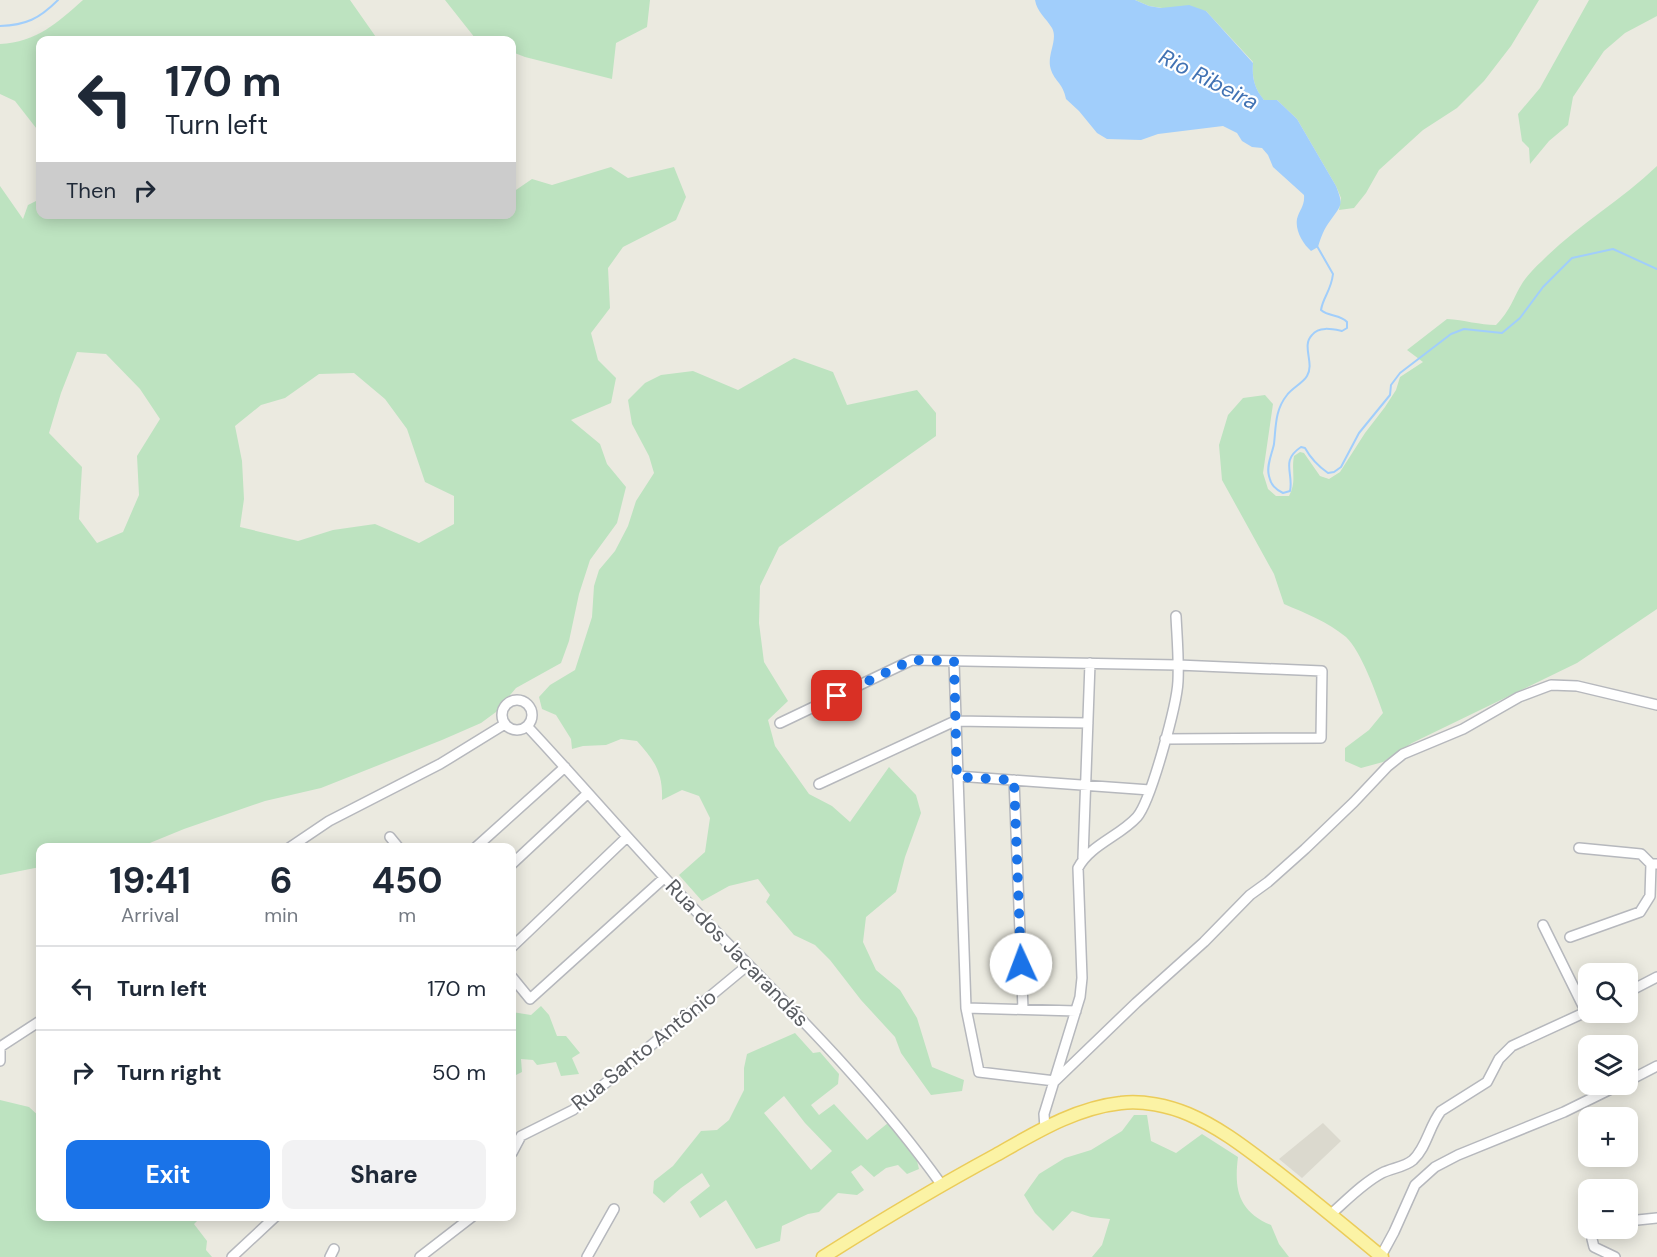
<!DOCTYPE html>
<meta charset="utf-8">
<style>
body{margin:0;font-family:"DM Sans",sans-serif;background:#f2f2f3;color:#1f2937;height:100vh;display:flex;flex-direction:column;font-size:22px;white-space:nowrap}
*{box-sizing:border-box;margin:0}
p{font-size:20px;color:#747a83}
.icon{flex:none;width:33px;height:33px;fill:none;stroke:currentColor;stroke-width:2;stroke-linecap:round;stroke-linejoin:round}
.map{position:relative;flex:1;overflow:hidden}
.side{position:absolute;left:36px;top:843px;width:480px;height:378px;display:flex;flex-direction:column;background:#fff;border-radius:12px;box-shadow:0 3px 15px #0003}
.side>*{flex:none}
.banner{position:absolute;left:36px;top:36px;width:480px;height:183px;border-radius:12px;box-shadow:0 3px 15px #0003;background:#fff;color:#1f2937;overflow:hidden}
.fabs{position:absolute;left:1578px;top:963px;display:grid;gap:12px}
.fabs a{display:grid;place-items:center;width:60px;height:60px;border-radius:12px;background:#fff;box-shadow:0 3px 15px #0003;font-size:30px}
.pin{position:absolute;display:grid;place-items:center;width:51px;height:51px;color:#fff;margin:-26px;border-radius:12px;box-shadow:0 3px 9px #0006}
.me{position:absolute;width:66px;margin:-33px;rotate:358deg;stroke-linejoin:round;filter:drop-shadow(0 0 4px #0008)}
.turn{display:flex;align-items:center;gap:21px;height:126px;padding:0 30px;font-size:27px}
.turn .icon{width:78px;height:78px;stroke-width:2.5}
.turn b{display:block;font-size:42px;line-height:51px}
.then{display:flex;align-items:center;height:57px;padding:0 30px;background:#0003;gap:12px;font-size:22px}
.eta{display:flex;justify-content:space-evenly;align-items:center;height:102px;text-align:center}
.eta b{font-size:36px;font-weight:700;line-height:42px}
.primary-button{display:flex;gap:12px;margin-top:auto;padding:12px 30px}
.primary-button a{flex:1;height:69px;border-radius:12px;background:#1a73e8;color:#fff;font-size:24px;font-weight:700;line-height:69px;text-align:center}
.primary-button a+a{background:#f2f2f3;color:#1f2937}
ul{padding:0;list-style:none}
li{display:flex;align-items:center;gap:18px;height:84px;padding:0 30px;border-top:2px solid #e0e1e3}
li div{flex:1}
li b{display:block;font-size:22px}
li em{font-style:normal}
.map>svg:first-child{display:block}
.education{fill:#dbd9ce}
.green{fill:#bde3c0;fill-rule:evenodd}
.water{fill:#a1cefb}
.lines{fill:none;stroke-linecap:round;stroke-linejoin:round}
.stream{stroke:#a1cefb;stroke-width:2}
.minor-casing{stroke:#b6b8bd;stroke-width:12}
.major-casing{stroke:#ebcc5a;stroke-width:15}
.minor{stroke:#fff;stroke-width:9}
.major{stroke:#fbf3a5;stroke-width:12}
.route{stroke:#1a73e8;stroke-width:10;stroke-dasharray:0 18}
.labels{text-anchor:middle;stroke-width:4.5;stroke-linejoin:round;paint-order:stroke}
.street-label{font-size:21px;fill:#595c61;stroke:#fff}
.water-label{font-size:22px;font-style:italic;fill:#4273b4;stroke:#fff}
</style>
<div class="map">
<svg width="1657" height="1257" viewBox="0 0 1657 1257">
<rect width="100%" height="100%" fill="#ebeae0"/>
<path class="education" d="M1323,1123L1341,1141L1302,1178L1279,1159Z"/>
<path class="green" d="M83,0H350L378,40H40V133L15,101L0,94V44C37,42 57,23 83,0Z
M445,0H650L647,27L616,43L612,79L525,57L512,52V40H482L475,38Z
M1135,0H1539L1511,46L1484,81L1457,108L1423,130L1379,170L1366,193L1354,208L1339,210L1341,198L1336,186L1297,119L1277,100H1264C1254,88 1252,78 1253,62L1206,11L1162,8L1149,6Z
M1589,0H1657V16L1625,33L1604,51L1573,97L1568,125L1549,141L1530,164L1529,148L1522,141L1518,114L1540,88Z
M1657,166V609L1577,663L1412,743L1383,762L1361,768L1345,761V748L1369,730L1383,713C1376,693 1361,651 1346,637C1328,622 1305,613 1284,604L1274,574L1222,480L1219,445L1228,415L1243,398L1265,395L1273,404L1263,473L1268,489L1276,496H1289C1297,481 1291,472 1294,456L1300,452L1304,453L1320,476L1329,479L1340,472L1365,433L1385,407L1396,390L1400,377L1423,362L1407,350L1447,319C1464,320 1480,325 1496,325C1511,310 1513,298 1523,282C1528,275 1535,267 1542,261C1576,226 1621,201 1657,166Z
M611,167L628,178L674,167L686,197L676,220L623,247L608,268L610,308L591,333L598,360L616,378L611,403L571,420L600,444L607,464L626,487L617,523L590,560L579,594L569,641L561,663L516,688L496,712L481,723L442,740L321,788L265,801L184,829L140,847L40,848V867L0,875V186L23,219L28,205L40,199V214H512V190L513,192L532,179L552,185ZM77,352L106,354L140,389L160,419L137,456L139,495L123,532L97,543L79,519L82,467L49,433L61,393ZM354,373L385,399L407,429L425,482L454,496V524L419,543L375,524L333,530L298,541L240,527L244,499L242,461L235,426L261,405L285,398L319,374Z
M794,358L833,372L847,405L917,390L936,413V436L779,547L760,586L759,623L764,662L788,701L768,720L775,746L809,794L832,806L850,822L889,767L916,795L921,813L905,857L896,892L866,917L863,942L876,970L900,990L917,1018L932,1067L964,1080L962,1091L931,1095L901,1053L895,1037L861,1000L830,960L815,945L794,935L766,902L770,895L758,879L729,886L702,901L679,875L705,852L710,818L699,796L682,790L662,800C663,773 655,761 637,741L621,739L606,745L583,746L572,749L571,739L556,715L542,709L539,697L550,685L575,670L592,617L594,586L599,570L615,551L628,526L636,501L654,473L649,456L632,424L628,400L645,383L661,375L693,371L738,390Z
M541,1006L549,1015L557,1036H566L580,1053L572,1058L579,1074L561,1076L556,1062L537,1065L533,1060L521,1059L522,1072L512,1077V1012L531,1015Z
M795,1033L813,1053L820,1052L839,1074L838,1084L811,1105L819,1115L834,1104L867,1140L888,1123L917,1161L919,1169L907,1174L898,1165L886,1168L874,1177L861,1165L851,1172L864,1190L857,1195L838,1193L819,1212L808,1214L782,1226L780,1241L756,1249L726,1200L700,1218L690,1202L710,1186L702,1173L681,1188L664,1203L653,1193L654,1181L673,1166L701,1131L717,1130L729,1120L744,1090V1068L747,1054ZM784,1096L805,1123L832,1151L811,1170L764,1113Z
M0,1100L29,1107L40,1117V1216L201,1217L194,1224L207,1241L206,1250L212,1257H0Z
M1134,1115H1147L1151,1141L1176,1153L1202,1134L1238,1157C1234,1189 1238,1211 1271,1225L1279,1244L1289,1257H1092L1102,1245L1110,1219L1091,1217L1072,1211L1053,1231L1035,1213L1024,1195L1039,1174L1065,1158L1091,1150L1122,1131Z"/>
<path class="water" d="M1035,0H1135L1149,6L1161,8L1189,5L1206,11L1253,63C1252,78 1254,88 1264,100H1277L1297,119L1336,186C1344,206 1341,205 1330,221C1324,229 1321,237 1318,247L1311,251C1303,244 1295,231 1297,219C1299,210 1305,206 1304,195L1273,167L1268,155L1262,148L1252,147L1242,141L1237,133L1223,126L1158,134L1141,140L1107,139L1097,133L1079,111L1066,99C1063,82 1053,81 1050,66C1048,53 1058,39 1052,28C1046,18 1037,12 1035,0Z"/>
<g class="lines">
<path class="stream" d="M0,26C26,25 39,19 58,0
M1317,246L1333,274C1331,291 1323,297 1321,310C1329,317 1340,314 1347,322V328L1342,331C1332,329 1319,326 1312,335C1301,346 1315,363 1307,376C1303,383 1292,388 1287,395C1275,410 1276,426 1274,444C1272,454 1266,466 1269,476C1271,485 1275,489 1283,493L1290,491C1294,473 1280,461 1301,447L1305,448C1311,459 1318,466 1328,473L1334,472L1341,467L1359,433L1390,395L1391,385L1400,373L1451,334L1464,329L1502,333L1520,318L1543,287L1572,258L1613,249L1657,269"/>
<g class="minor-casing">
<path id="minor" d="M954,661L966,1008L979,1072L1055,1081L1136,1003L1204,942L1250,895L1268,882L1305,849L1354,802L1388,766L1403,754L1463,729L1519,697L1551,685L1577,686L1657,705
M502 715a15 15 0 1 1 30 0a15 15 0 1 1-30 0Z
M780,723L912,660L1178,665L1322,671L1321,738L1165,739
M527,726C584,787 638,851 696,911C781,999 870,1084 941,1184
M957,776L1150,790
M1014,780L1023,1009
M819,784L955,721L1088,723
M390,837L399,848
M289,848L329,821L440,764L505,724
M475,848L565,767
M1579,848L1641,854L1651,864
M1083,858L1090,663
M512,864L588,793
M1543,925L1586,1012
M1570,937L1640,912L1650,896L1651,864H1657
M512,947L627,837
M512,977L530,999L664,878
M1628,992L1657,977
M966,1008L1076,1011
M0,1047L40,1021
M0,1049V1061
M1628,1081L1657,1066
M1045,1128L1044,1114L1080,997L1082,978L1078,868C1090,845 1120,836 1137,817C1151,801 1177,704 1178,681C1179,659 1177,637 1176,616
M512,1153L521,1136L573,1110L748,965
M1331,1214C1347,1200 1363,1183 1382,1173C1392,1168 1405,1167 1413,1160C1427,1147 1429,1126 1441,1111L1487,1082L1499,1059L1512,1046L1588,1011
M1628,1221L1657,1218
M1596,1228L1592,1239L1594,1247L1615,1257
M1381,1256L1394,1232L1415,1185L1435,1167L1458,1155L1564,1112L1621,1084
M232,1257L276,1216
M330,1257L334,1249
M420,1257L473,1216
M587,1257L614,1209"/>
</g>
<g class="major-casing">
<path id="major" d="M823,1257C880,1221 937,1187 996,1155C1035,1133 1075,1108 1121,1103C1142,1100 1169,1106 1188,1114C1221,1128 1248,1150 1276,1171C1312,1199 1347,1228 1382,1257"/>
</g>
<use href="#minor" class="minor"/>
<use href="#major" class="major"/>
</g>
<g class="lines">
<path class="route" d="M837,696L912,660L954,661L957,777L1014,780L1021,964"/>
</g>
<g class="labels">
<g class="street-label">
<text transform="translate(737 953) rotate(46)" y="7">Rua dos Jacarandás</text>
<text transform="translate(644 1050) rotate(-39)" y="7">Rua Santo Antônio</text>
</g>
<g class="water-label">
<text transform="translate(1209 79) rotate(27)" y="8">Rio Ribeira</text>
</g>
</g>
</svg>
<div class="fabs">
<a><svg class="icon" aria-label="search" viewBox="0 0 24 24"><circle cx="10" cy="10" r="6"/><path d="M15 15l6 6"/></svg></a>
<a><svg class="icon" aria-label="layers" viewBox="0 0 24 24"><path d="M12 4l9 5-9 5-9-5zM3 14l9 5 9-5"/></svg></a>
<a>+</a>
<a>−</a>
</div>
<div class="pin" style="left:837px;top:696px;background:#d93025"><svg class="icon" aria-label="arrive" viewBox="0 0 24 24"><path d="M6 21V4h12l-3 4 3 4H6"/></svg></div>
<svg class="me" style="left:1021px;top:964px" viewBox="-20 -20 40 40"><circle r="19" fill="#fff"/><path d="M0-13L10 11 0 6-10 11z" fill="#1a73e8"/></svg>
<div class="banner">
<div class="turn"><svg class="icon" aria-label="left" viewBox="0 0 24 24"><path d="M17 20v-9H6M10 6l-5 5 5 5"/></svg><div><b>170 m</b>Turn left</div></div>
<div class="then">Then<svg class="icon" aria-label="right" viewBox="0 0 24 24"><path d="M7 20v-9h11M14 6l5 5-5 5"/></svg></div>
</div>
<section class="side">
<div class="eta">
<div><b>19:41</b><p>Arrival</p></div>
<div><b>6</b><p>min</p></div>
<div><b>450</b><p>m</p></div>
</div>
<ul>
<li><svg class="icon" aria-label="left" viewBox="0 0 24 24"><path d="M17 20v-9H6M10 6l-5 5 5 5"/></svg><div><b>Turn left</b></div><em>170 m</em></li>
<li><svg class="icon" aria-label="right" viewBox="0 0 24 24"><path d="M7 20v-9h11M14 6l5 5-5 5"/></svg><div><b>Turn right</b></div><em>50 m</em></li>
</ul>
<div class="primary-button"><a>Exit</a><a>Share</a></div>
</section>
</div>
